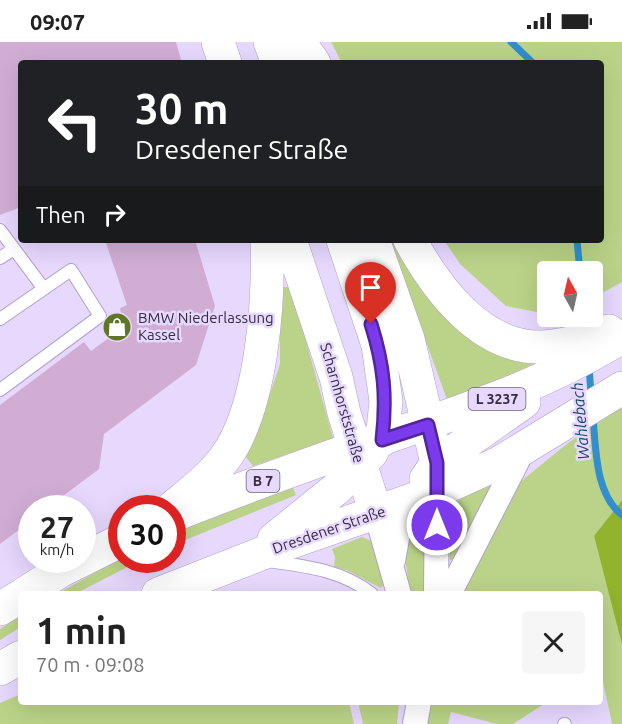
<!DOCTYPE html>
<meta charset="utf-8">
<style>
body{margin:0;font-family:Ubuntu,sans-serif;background:#f6f6f6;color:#222;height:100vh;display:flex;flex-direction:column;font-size:22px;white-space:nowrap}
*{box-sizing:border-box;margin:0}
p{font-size:20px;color:#767676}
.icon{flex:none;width:33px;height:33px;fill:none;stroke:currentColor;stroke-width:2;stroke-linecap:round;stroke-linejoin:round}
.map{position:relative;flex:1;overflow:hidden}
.drawer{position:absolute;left:18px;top:549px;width:585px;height:114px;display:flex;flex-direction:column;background:#fff;border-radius:6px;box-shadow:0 6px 24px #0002}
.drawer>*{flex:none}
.hud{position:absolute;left:18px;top:18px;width:586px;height:183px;border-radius:6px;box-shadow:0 6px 24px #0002;background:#202124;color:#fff;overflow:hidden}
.needle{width:39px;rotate:352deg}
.buttons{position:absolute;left:537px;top:219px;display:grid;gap:12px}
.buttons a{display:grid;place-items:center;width:66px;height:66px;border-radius:6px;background:#fff;box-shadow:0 6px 24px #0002;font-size:30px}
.speed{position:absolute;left:18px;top:453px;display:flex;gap:12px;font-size:30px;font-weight:700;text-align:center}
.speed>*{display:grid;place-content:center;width:78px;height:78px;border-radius:50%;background:#fff;box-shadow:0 6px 24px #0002;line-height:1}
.speed small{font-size:15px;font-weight:400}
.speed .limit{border:9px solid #d22;background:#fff;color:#111}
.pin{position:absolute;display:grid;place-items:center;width:51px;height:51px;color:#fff;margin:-62px -26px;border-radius:50% 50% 50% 0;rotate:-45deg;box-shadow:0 0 6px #0007}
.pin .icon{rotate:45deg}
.me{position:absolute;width:66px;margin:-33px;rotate:0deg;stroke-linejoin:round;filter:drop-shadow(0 0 4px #0008)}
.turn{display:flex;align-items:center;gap:21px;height:126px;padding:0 18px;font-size:27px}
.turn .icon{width:78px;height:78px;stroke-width:2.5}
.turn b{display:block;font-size:42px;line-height:51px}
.then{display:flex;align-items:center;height:57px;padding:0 18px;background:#0003;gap:12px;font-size:22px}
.round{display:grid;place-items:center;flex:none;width:63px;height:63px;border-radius:6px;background:#f6f6f6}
.overview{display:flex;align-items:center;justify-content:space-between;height:102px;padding:0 18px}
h1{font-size:36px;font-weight:700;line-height:45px}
.status{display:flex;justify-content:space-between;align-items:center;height:42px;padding:0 30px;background:#fff;direction:ltr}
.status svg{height:16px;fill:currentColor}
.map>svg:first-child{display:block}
.green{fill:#bbd388}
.forest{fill:#91b32d}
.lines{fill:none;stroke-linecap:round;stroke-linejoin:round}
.stream{stroke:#328ecd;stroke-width:7}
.building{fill:#d1add4}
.service-casing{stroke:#b2a0cd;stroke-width:14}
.minor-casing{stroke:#b2a0cd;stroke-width:26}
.primary-casing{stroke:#b2a0cd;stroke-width:34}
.service{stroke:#fff;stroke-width:12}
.minor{stroke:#fff;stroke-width:24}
.primary{stroke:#fff;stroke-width:33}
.route-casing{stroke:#51269a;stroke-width:15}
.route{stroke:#7c3aed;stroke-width:10}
.labels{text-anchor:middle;stroke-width:5;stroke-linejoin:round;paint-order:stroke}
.shield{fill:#e7d8fe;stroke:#6a6078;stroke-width:1.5}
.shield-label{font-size:14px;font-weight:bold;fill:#342c3f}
.poi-label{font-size:15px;fill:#342c3f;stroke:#e7d8fe;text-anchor:start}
.street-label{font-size:15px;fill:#342c3f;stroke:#e7d8fe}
.water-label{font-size:16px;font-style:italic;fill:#164566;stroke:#e7d8fe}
</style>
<div class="status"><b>09:07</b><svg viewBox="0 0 49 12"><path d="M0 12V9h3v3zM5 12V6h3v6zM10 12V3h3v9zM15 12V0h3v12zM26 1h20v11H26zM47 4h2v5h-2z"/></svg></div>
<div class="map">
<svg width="622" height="682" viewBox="0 0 622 682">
<rect width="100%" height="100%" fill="#e7d8fe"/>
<path class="green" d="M331,0H622V240L593,256L592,230H548L547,272L506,264L460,222L444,198H602V21H342Z
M389,198H401L539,319L449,363Z
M280,245H291L333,396L253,424L246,415L264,370L280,322Z
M622,365V458L594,494L622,603V682H612L600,625V552H461L497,476L520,440L568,401Z
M494,440L454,518H450C450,463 442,463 494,440Z
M291,441L296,453L173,503V491Z
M416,480H424L428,485L427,552H410C407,531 400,496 416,480Z
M362,495L371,499L385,540L381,546L346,528L334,525L335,515L332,507Z
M121,516L141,518L75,552H57Z
M21,574V585L0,598V587Z
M21,652V660H349L354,682H0V661Z
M358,660H399L397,682H363Z
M431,660H547L513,682H497L451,670L448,682H427Z"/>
<path class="forest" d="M622,458V603L594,494Z"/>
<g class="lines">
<path class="stream" d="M511,0L533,21
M577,198L580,230
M589,324L591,352
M593,375C596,407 595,452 622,473"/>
</g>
<path class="building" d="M0,0H176L182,21H21V165L0,173Z
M105,198H195L215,264L196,323L104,392L99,427L47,466H32V478L0,502V363L84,300L91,309L124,285L120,266L127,263Z"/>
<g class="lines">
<g class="service-casing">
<path id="service" d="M0,188L44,247
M0,216L14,207
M0,277L71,228L100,274L0,348
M268,519C305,524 342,528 372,552
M564,682H565"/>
</g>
<g class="minor-casing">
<path id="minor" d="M376,471L399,552
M393,519L398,491L409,460
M436,552L437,449
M449,552L524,406
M415,682L419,660"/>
</g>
<g class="primary-casing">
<path id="primary" d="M218,0L225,21
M270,0L278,21
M299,0L314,21
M290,198L336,335L344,371L376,471
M343,198L378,303L386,359L382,398
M373,198L408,297L437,421V449
M410,198C436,246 481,307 542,305C565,304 588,296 609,289
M426,437L437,421L524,360
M172,466C190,451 211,435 225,416C262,365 269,260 267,198
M172,474C232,450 292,428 352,407C449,373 534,349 622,295
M274,497L336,447L372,410
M24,552L60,529L122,498
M158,552L286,502L437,449L499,421L622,346
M0,567L21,554
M0,627L21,615"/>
</g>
<use href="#service" class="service"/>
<use href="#minor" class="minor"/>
<use href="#primary" class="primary"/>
</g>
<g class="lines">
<g class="route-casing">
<path id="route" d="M371,282C384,323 387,355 382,398L428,383L437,421V483"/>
</g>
<use href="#route" class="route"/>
</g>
<defs>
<g id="shop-disc" transform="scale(1.5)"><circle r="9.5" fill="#607626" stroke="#e7d8fe"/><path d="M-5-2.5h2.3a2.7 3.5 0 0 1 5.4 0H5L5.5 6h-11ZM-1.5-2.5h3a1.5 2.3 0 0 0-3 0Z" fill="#fff"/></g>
</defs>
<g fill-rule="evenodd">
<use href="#shop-disc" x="117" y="285"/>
</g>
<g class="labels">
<g class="shield">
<rect x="468.5" y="346" width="57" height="22" rx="4.5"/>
<rect x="246.5" y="428" width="33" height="22" rx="4.5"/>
</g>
<g class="shield-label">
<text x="497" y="362">L 3237</text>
<text x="263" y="444">B 7</text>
</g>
<g class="poi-label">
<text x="138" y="281">BMW Niederlassung<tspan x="138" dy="17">Kassel</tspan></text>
</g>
<g class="street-label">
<text transform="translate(342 361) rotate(74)" y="5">Scharnhorststraße</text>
<text transform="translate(329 488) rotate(-19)" y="5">Dresdener Straße</text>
</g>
<g class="water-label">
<text transform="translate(580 379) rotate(-95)" y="6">Wahlebach</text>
</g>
</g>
</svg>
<div class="buttons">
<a><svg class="needle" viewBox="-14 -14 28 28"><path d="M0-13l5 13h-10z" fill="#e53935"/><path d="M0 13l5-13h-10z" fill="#767676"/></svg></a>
</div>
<div class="speed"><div>27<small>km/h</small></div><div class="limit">30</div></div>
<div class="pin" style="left:371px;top:282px;background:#d93025"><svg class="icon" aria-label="arrive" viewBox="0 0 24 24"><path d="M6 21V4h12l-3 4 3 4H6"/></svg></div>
<svg class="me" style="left:437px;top:483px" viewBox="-20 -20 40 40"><circle r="17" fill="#7c3aed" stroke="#fff" stroke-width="3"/><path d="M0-11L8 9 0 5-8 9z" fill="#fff"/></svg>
<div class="hud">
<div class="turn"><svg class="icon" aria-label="left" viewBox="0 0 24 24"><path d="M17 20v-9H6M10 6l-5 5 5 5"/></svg><div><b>30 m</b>Dresdener Straße</div></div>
<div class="then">Then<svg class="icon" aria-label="right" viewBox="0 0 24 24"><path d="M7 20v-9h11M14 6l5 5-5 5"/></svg></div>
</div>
<section class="drawer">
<div class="overview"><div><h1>1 min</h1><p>70 m · 09:08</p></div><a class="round"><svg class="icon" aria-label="close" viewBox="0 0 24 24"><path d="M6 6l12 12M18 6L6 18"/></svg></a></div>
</section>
</div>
